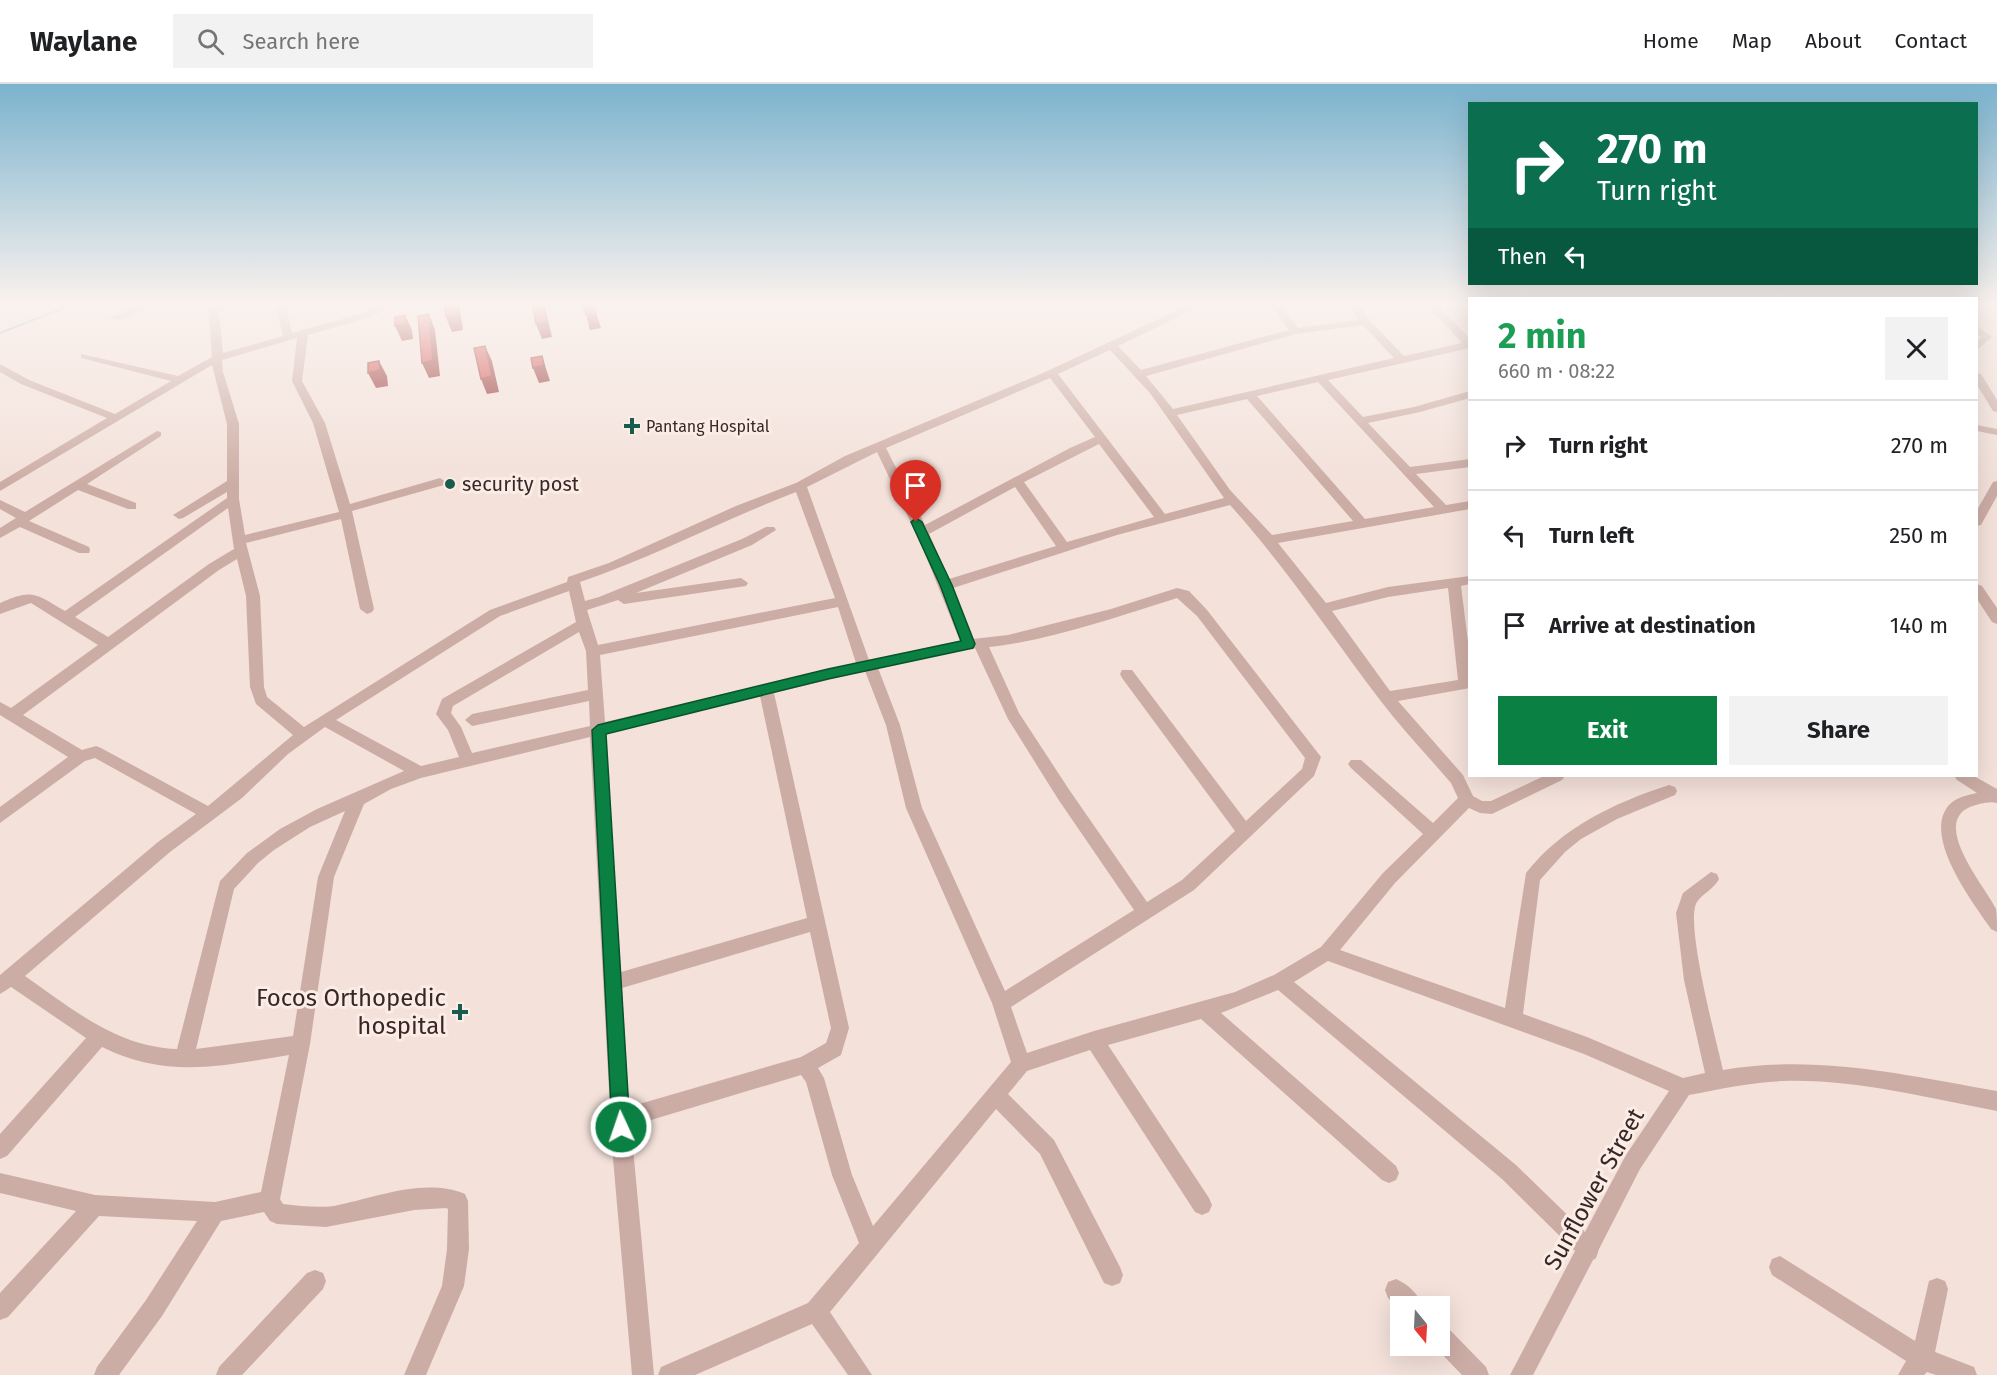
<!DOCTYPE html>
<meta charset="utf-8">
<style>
body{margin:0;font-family:"Fira Sans",sans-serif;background:#f2f2f2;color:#202124;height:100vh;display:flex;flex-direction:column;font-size:22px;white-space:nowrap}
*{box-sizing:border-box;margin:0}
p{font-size:20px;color:#757577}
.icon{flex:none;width:33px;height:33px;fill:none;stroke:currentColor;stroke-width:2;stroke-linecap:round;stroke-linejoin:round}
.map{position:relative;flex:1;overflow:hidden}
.panel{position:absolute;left:1468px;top:213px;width:510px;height:480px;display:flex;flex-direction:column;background:#fff;border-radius:0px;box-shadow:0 6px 24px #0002}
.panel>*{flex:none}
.hud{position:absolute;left:1468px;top:18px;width:510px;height:183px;border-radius:0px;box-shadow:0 6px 24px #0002;background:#0b6e4f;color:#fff;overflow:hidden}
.needle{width:39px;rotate:162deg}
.tools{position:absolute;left:1390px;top:1212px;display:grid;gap:12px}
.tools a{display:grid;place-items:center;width:60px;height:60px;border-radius:0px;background:#fff;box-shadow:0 6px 24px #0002;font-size:30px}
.pin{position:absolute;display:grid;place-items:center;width:51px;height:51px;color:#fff;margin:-62px -26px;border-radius:50% 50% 50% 0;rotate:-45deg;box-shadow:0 0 6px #0007}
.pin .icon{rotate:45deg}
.me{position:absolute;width:66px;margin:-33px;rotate:357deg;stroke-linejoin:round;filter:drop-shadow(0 0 4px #0008)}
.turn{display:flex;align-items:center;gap:21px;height:126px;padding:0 30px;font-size:27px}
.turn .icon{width:78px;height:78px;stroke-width:2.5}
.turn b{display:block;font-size:42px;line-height:51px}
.then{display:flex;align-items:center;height:57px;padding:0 30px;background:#0003;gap:12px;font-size:22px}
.round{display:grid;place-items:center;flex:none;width:63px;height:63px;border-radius:0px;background:#f2f2f2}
.headline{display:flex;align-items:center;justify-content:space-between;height:102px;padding:0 30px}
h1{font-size:36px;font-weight:700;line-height:45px;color:#1e9e55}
.primary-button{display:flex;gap:12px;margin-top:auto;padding:12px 30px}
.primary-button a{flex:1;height:69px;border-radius:0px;background:#0b8043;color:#fff;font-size:24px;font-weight:700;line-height:69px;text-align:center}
.primary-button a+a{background:#f2f2f2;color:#202124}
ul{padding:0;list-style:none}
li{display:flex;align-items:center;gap:18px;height:90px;padding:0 30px;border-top:2px solid #e0e0e0}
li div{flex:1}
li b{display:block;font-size:22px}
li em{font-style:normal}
header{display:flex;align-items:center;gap:36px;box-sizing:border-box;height:84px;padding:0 30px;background:#fff;border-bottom:2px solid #e0e0e0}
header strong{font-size:28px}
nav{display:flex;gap:33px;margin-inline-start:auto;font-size:21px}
.search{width:420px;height:54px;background:#f2f2f2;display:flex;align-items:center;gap:15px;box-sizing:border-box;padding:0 21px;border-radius:0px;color:#757577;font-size:22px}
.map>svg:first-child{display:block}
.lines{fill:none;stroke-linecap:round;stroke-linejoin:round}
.stream{stroke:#77b2a6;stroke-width:2}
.minor{fill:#ccada5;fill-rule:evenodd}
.shaded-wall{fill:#902b2b}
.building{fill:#ce3d3e;stroke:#902b2b;stroke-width:1.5}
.route{fill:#0b8043;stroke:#07532c;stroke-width:1.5}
.poi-dot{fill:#195b4f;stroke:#fbece6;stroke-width:2}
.labels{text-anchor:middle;stroke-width:6;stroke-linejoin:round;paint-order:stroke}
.far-poi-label{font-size:16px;fill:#372827;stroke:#fbece6;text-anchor:start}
.poi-label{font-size:20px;fill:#372827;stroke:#fbece6;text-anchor:start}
.near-poi-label{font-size:24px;fill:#372827;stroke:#fbece6;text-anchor:end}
.near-street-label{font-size:24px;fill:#372827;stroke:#fbece6}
</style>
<header>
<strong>Waylane</strong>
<div class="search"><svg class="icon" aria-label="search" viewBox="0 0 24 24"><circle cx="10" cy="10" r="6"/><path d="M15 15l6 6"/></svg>Search here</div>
<nav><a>Home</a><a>Map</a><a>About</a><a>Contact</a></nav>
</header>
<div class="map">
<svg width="1997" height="1291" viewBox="0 0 1997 1291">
<rect width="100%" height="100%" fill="#f3e1da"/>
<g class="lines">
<path class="stream" d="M0,249L76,219"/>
<path class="minor" d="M148,219H164L118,236L109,234Z
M222,219H238L219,228L223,269L283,252L275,219H285L292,249L366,228L381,219H394L374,232L308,251L302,297L325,339L350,420L440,394L446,398L444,401L352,427L374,525L372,528L367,530L360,525L341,435L246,459L260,512L264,603L267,613L304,643L490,526L567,498L568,493L609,479L736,422L796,399L845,372L1043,289L1193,219H1207L1118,262L1141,286L1289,246L1269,219H1280L1298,244L1358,236L1348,219H1358L1369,236L1404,272L1462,259L1425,219H1436L1470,255V264L1328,296L1363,333L1414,323L1470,307V314L1420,328L1368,339L1410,383L1470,375V383L1416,390L1446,421L1470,417V425L1278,459L1326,519L1388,503L1470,492V500L1461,502L1470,574V604L1398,617L1463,691L1473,712L1482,717H1491L1544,692H1565L1562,696L1492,730L1480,729L1469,724L1395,799L1340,866L1505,924L1526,789C1562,743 1614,719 1669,701L1675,703L1677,707L1675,711L1617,735L1581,755L1565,768L1540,796L1523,930L1587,953L1683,994L1705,989L1684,896L1676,829L1683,809L1711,788L1717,790L1719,795C1714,805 1703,809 1697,818C1684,837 1717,959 1723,986C1816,970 1905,991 1997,1007V1027C1927,1014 1856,995 1784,997C1752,998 1720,1005 1689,1011L1640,1085L1599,1165L1596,1174L1593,1176L1533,1291H1510L1575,1167L1502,1095L1278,906L1221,929L1396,1082L1399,1089L1396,1096L1389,1099L1382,1096L1201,935L1108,961L1209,1114L1212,1121L1209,1128L1202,1131L1195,1128L1090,966L1027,987L1008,1010L1054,1056L1120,1183L1123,1191L1120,1199L1112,1202L1104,1199L1040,1070L996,1025L830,1228L872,1291H848L812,1240L695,1291H658L661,1283L808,1219L859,1159L832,1091L806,998L801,991L631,1042L654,1291H632L612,1063L590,653L421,694L391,705L364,720L334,793L310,960L280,1115L283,1120C300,1122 317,1124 334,1122C375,1114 424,1093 465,1110L468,1117L469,1165L464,1202L426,1291H404L442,1202L447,1165L448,1125L446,1124L414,1126L326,1143L277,1140L270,1137L264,1128L221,1137L162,1232L119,1291H94L97,1283L146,1216L197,1137L99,1132L8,1233L0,1236V1209L76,1127L0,1109V1089L95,1111L215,1118L261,1108L289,971C222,982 166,995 102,963L7,1072L0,1075V1050L86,954L11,903L0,910V891L158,758L196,730L95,674L85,677L0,739V723L68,673L0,631V618L11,624L98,561L31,519L0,530V519C33,504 36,510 65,527L227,414V408L183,434L179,435L173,431L227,397V340L212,281L0,407V398L107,334L21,300L0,288V280L29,296L115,330L171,297L81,274V270L178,292L212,273L209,226ZM1363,241L1394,274L1173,325L1146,292L1296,250ZM297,254L292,297L313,339L339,428L245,451L239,415V340L223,288L222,276ZM1110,266L1150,309L1224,414L1165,430L1058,290ZM1050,294L1095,353L1070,364L925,441L886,364ZM1318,298L1434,423L1365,435L1257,312ZM1247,315L1353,437L1272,451L1230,406L1177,331ZM1099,360L1154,433L1067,458L1024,398ZM877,368L921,460L960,557L869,576L807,403ZM1015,403L1056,462L949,495L929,450ZM796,408L835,514L598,561L587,526L618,516L624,520L746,502L748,499L741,494L636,509L752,461L776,446L774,443H766L742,455L599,513L585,517L580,498C654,473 723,436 796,408ZM1230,421C1285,482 1330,550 1380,616C1402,645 1427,671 1451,699L1458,714L1433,739L1361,676H1351L1348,680L1351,684L1423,750L1383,789L1321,863L1274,891L1235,908L1094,947L1027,969L1011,923L1194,806L1314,692L1321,673L1207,526L1189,507L1177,504L1111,525L1008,551L973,555L953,504L1117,451ZM228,424L234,465L209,480L108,553L75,533ZM237,475L246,512L250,603L256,620L293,651L208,722L101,664L96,662L82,666L23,631L219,486ZM1448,504L1458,596L1390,607L1332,527L1388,513ZM569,507L576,538L442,615L436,630L448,646L459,673L421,682L336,636L500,532ZM1177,514L1197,532L1305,674L1302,685L1246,737L1132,586H1122L1120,590L1122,594L1235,747L1182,796L1147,818L1070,707L1019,629L989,563C1048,557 1120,532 1177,514ZM838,523L856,579L605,638L600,571ZM579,548L586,567L588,606L472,630L465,636L472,642L589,617L590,642L472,669L461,643L451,629L453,622ZM975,564L1008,635L1058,715L1134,826L1005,907L922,724L900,641L878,584ZM865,587L886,641L906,724L992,919L1011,978L873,1142L852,1091L824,994L818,984L841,971L849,944L774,609ZM760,612L807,834L621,888L605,650ZM325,643L404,687L317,725L280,745L247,769L220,797L177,965C117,963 72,925 25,892L170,768L242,714L288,670ZM345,727L318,793L293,952L196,965L234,805L258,779L274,766L310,743ZM810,848L831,944L826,959L801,973L629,1023L622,904ZM1328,877L1584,970L1669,1007L1626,1071L1585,1148L1516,1081L1294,898Z
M1977,242L1992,253L1977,266V257L1981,253L1977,250Z
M1977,289L1981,290L1997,316V328L1993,327L1977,301Z
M1977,341L1997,345V351L1977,347Z
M157,347L161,348V352L87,400L136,419V425H128L78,406L29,437L89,463L90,466L89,469H79L20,443L0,454V444L16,434L0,425V416L25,428Z
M1997,397V412L1981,441L1977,442V426L1993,398Z
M1977,500L1982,502L1997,524V540L1992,538L1977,515Z
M1954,692H1974L1997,705V719C1989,717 1978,720 1970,723C1930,740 1987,805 1996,825C1997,831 1997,841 1997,848L1991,845C1973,819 1919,749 1951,719C1958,713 1968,711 1977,709L1957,696Z
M1780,1172L1915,1257L1929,1197L1937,1194L1945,1197L1948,1205L1935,1268L1974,1283L1977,1291H1936L1927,1288L1924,1291H1898L1906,1277L1772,1191L1769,1183L1772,1175Z
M315,1186L323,1189L326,1197L323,1205L242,1291H216L219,1283L307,1189Z
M1396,1195C1408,1200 1419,1211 1423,1222H1401V1226L1388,1214L1385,1206L1388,1198Z
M1440,1241L1448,1244L1486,1283L1489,1291H1462L1434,1262H1440Z"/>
</g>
<path class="shaded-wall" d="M455,219H459L463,246L452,248L446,233Z
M543,219H544L552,253L542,255L536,240Z
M596,229L601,244L590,246L586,231Z
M429,230L435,246L440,292L429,294L422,279Z
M405,231L412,246L413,255L402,257L395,242Z
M485,262L492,277L499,308L487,310L481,295Z
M542,272L550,297L539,299L533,284Z
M379,277L387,292L388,302L376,304L368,289Z"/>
<path class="building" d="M444,219H455L457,231L446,233Z
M532,219H543L547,238L536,240Z
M593,220L596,229L586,231L583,222Z
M429,230L433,276L422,279L418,232Z
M405,231L406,240L395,242V233Z
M485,262L492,292L481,295L474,264Z
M542,272L544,281L533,284L531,274Z
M379,277L380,286L368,289V279Z"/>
<linearGradient id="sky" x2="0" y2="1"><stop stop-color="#7bb3ce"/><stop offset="0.55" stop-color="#faf2ee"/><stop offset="1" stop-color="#faf2ee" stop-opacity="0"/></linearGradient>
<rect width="1997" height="400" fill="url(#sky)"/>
<path class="route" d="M916,434L922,438L952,501L975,560L973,564L828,595L606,650L630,1043L627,1050L621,1052L615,1050L612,1043L592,646L598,641L828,585L961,557L940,501L911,438Z"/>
<g class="poi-dot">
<path d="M629 333h6v6h6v6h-6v6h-6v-6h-6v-6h6z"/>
<circle cx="450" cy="400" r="6"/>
<path d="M457 919h6v6h6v6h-6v6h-6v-6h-6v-6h6z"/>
</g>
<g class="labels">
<g class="far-poi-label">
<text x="646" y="348">Pantang Hospital</text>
</g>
<g class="poi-label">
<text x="462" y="407">security post</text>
</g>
<g class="near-poi-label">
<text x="446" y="922">Focos Orthopedic<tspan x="446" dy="28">hospital</tspan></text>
</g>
<g class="near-street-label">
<text transform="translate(1594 1105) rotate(-61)" y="8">Sunflower Street</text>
</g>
</g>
</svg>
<div class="tools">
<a><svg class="needle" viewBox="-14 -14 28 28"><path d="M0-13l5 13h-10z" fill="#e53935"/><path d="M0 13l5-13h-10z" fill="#757577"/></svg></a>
</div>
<div class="pin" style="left:916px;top:438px;background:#d93025"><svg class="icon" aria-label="arrive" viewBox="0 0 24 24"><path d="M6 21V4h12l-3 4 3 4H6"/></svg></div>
<svg class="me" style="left:621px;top:1043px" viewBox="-20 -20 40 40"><circle r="17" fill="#0b8043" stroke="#fff" stroke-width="3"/><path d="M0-11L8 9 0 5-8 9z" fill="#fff"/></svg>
<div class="hud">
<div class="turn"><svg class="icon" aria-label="right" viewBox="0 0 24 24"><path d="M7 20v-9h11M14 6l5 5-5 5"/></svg><div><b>270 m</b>Turn right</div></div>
<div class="then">Then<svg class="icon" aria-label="left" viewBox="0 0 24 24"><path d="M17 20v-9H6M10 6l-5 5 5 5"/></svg></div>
</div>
<section class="panel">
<div class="headline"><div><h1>2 min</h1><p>660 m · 08:22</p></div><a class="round"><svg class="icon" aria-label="close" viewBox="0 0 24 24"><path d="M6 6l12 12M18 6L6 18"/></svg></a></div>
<ul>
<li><svg class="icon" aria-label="right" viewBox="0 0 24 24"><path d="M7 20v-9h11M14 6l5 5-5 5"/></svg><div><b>Turn right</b></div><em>270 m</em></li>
<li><svg class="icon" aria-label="left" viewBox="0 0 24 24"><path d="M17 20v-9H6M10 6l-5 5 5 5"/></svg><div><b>Turn left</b></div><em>250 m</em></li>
<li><svg class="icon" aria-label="arrive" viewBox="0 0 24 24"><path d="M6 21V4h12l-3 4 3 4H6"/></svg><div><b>Arrive at destination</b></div><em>140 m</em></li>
</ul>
<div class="primary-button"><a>Exit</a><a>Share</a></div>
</section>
</div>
